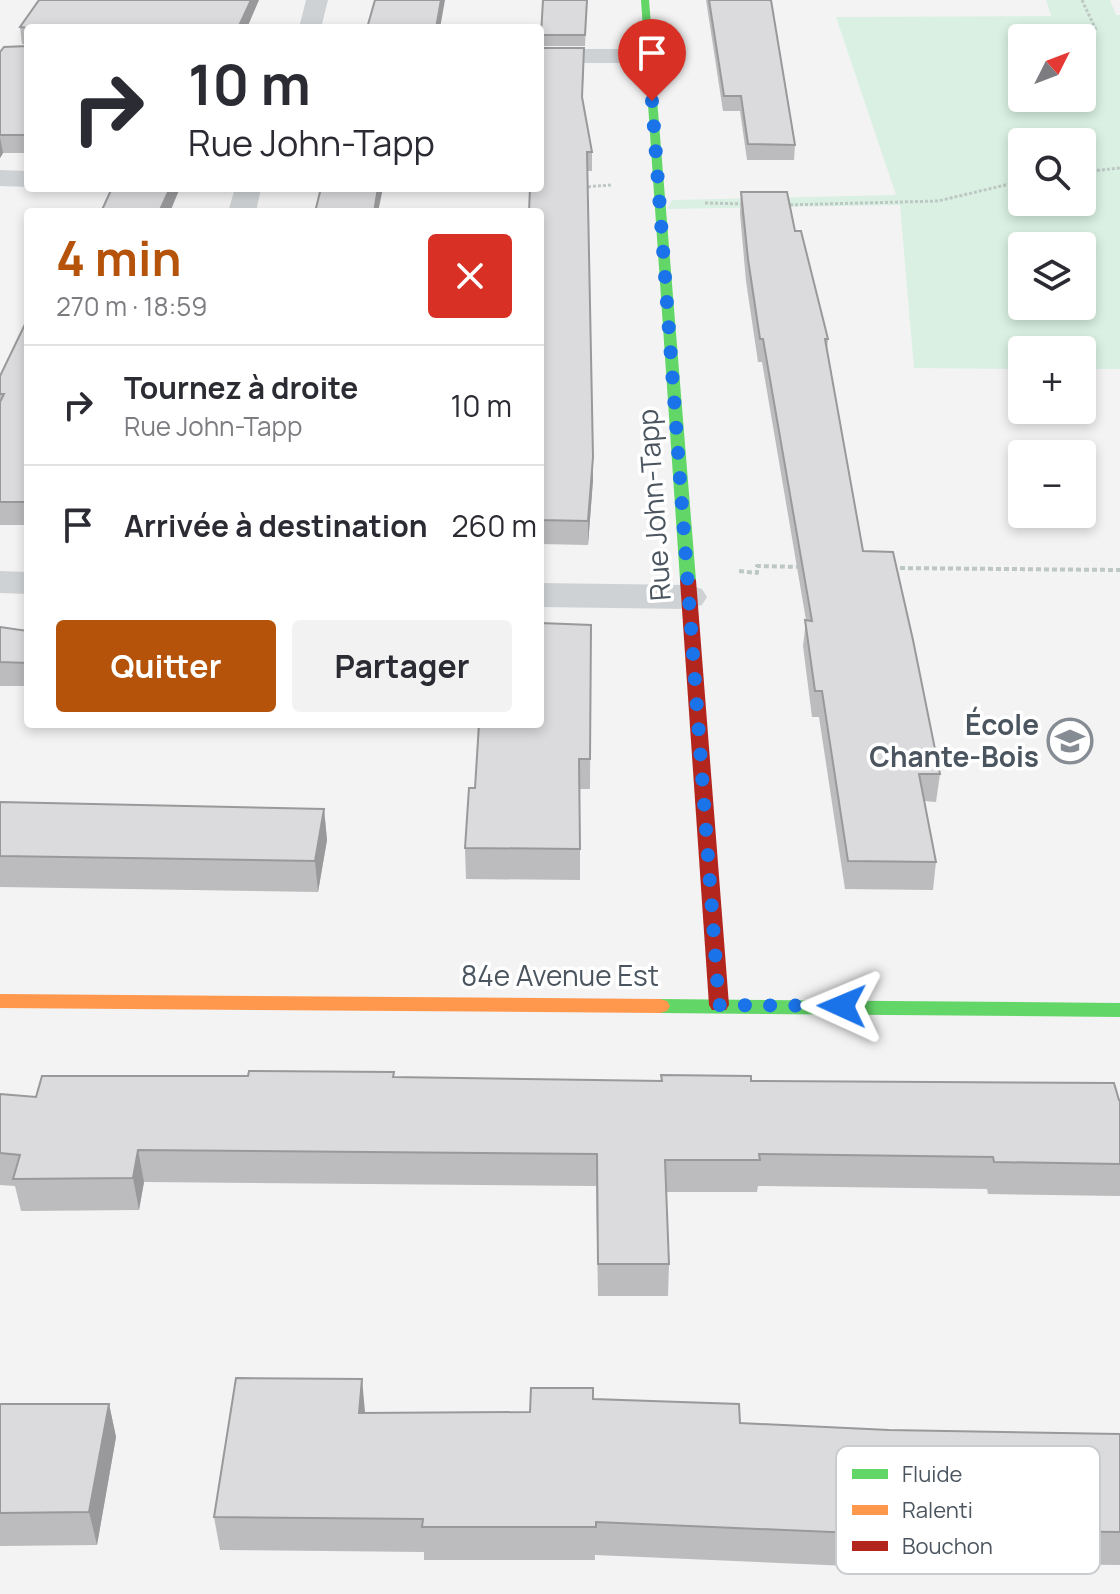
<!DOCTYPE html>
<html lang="fr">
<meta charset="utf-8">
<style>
body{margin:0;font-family:Manrope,sans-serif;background:#f2f2f3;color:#2b2b33;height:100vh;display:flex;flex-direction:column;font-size:30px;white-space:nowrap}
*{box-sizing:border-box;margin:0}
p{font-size:26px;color:#7c7c81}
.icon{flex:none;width:44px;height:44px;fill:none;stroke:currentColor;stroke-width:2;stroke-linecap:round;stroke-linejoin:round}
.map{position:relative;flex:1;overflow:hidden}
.sheet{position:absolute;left:24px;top:208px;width:520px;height:520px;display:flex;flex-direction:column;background:#fff;border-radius:8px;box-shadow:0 4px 12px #0003}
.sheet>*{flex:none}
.banner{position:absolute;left:24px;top:24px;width:520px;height:168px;border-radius:8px;box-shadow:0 4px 12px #0003;background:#fff;color:#2b2b33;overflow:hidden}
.needle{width:52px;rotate:48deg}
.tools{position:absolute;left:1008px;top:24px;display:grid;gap:16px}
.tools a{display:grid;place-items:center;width:88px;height:88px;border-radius:8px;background:#fff;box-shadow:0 4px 12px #0003;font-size:40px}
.pin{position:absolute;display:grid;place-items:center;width:68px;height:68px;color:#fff;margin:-82px -34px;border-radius:50% 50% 50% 0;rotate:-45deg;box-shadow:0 0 8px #0007}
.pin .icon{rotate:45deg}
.me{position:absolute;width:88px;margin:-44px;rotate:271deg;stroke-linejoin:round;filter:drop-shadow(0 0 6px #0008)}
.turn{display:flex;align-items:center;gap:28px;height:168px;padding:0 32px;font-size:36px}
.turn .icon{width:104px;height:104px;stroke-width:2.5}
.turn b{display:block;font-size:56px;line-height:68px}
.round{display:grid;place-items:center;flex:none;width:84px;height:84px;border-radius:8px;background:#f2f2f3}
.headline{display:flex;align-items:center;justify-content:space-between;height:136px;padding:0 32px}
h1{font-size:48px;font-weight:700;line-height:60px;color:#b45309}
.button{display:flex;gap:16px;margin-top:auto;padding:16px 32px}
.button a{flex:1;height:92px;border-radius:8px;background:#b45309;color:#fff;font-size:32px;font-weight:700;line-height:92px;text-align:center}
.button a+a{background:#f2f2f3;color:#2b2b33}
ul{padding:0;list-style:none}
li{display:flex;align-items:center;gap:24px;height:120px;padding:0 32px;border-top:2px solid #e1e1e2}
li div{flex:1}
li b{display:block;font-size:30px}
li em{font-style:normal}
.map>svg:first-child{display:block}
.green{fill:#daf0e3;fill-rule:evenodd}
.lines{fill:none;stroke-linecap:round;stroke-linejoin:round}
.path-far1{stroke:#bdc8c4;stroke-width:3;stroke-dasharray:3 2;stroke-linecap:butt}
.path{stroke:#bdc8c4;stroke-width:4;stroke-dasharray:5 3;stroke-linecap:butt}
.street{fill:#cfd2d4;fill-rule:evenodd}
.fast{fill:#63d668;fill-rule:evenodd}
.slow{fill:#ff974d;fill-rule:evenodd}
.jam{fill:#b3261e;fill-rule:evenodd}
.wall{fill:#bcbcbe}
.shaded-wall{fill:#99999b}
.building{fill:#dbdbdd;stroke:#99999b;stroke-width:2}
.route{stroke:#1a73e8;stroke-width:14;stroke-dasharray:0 25.2}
.labels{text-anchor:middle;stroke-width:7;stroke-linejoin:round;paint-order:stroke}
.street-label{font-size:28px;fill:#4b555f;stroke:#fff}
.poi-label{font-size:28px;font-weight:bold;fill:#4b555f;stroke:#fff;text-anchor:end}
.key{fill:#fff;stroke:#c9cccf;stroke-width:2}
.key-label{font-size:22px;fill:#4b555f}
</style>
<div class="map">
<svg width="1120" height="1594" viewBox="0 0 1120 1594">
<rect width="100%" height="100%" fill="#f3f3f3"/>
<path class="green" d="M1046,0H1110L1116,15H1120V369H1082V350H1022V369L914,368L900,205L667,209L672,200L896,195L836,17L1051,16ZM1022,38H1082V98H1022ZM1022,142H1082V202H1022ZM1022,246H1082V306H1022Z"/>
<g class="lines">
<path class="path-far1" d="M1082,0L1096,30
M1082,172L1120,168
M583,187L612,185
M705,203L747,204
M785,205L938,201L1022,181"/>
<path class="path" d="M892,568L1120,570
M739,571L757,573V566L802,567"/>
<path class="street" d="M306,0H328L321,28H299Z
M540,49H649L657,51L661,56L657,61L649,63H540Z
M0,170L28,171V187L0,186Z
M235,188H261L256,212H228Z
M0,571L28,572V594L0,593Z
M540,583L688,585L702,589L707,597L702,605L688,609L540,607Z"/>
<path class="fast" d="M641,0H649L696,580L688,585L680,580Z
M660,999L1120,1003V1017L660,1013L653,1011L650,1006L653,1001Z"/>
<path class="slow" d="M0,994L660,999L667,1001L670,1006L667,1011L660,1013L0,1008Z"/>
<path class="jam" d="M688,575L696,580L729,1005L726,1010H712L709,1005L680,580Z"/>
</g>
<path class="wall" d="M587,0L585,46H541V35Z
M706,0H771L795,145L794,160H747L740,111H723Z
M20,27L28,28V153H3L0,158V52L28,46V45L22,44Z
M584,66L582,101L592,152V171H587L593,480L588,545L540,544V212Z
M741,192L795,231L828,339L827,350L863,551L940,774L936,802L924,801L936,862L933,890L845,889L819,717H812L803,646L806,620L762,362H758L746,281L740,213Z
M28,318V525H0V376Z
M591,625L590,789H580V880L466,879L465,848L475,788L540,724Z
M0,627L28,631V686H0Z
M0,802L324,809L327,840L318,892L0,887Z
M394,1077L661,1081H751L1120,1100V1196L988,1194L987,1189L758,1186L757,1192H666L669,1264L668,1296H598L596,1186L144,1182L139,1210L21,1211L15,1186L0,1185V1094L36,1097Z
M593,1399L740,1423L889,1430L1120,1434V1565L849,1562V1566L595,1555V1560H424V1552L220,1550L214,1517L530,1412Z
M0,1404H109L116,1437L97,1545L0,1546Z"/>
<path class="shaded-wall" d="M251,0H259L247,28H238Z
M441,0H445L440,28H436Z
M0,137L3,153L0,158Z
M170,188H180L170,212H159Z
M378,188H383L378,212H374Z
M593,457V480L588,545V521Z
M324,809L327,840L318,892L315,861Z
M138,1150L144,1182L139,1210L133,1178Z
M362,1379L365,1412L362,1446L359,1413Z
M109,1404L116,1437L97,1545L89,1512Z"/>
<path class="building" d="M39,0H251L238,28H28V135H0V52L4,47L28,46V28L20,27Z
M375,0H441L436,28H367Z
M543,0H587L585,35H541Z
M709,0H771L795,145L748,144L741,96H724Z
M540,48H584L582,97L592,152H587L593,457L588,521L540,520V212H529L530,188H540Z
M112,188H170L159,212H101Z
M321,188H378L374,212H315Z
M741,192H787L795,231H801L828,339H825L863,551L893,552L913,640L940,774H919L936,862L848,861L822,691H815L805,620L812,621L763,339H760L748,259Z
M28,318V502H0V402L4,394H0V376Z
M540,623L591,625L590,759H579L580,849L465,848L469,788H475L479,724H540Z
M0,627L28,631V663L0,662Z
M0,802L324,809L315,861L0,856Z
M249,1071L394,1072L393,1077L662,1081L661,1075L751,1076V1081L1114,1083L1119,1100H1120V1164L994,1162L993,1157L759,1154L760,1160H665L669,1264H598L597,1154L138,1150L133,1178L13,1179L20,1155L0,1153V1094L36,1097L42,1076H248Z
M236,1378L362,1379L359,1413L530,1412L531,1388H593V1399L739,1404L740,1423L889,1430L1120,1434V1532L853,1529L854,1533L596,1522V1527H422L423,1519L214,1517Z
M0,1404H109L89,1512L0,1513Z"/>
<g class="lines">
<path class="route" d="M652,101L719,1005L842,1006"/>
</g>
<defs>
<g id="school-ring" transform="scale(2.3)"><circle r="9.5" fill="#fff" stroke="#868c93" stroke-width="1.5"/><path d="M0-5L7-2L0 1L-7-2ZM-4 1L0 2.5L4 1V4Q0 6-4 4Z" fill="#868c93"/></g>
</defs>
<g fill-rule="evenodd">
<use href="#school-ring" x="1070" y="741"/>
</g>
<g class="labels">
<g class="street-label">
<text transform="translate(654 505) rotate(-94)" y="10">Rue John-Tapp</text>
<text x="560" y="986">84e Avenue Est</text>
</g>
<g class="poi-label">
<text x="1039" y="735">École<tspan x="1039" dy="32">Chante-Bois</tspan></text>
</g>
</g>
<rect x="836" y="1446" width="264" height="128" rx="12" class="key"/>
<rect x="852" y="1469" width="36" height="10" fill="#63d668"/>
<rect x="852" y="1505" width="36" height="10" fill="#ff974d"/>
<rect x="852" y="1541" width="36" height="10" fill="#b3261e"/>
<g class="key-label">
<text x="902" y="1482">Fluide</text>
<text x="902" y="1518">Ralenti</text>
<text x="902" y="1554">Bouchon</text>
</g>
</svg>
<div class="tools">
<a><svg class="needle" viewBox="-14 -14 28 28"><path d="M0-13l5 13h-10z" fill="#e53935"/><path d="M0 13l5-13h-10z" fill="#7c7c81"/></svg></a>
<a><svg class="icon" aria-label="search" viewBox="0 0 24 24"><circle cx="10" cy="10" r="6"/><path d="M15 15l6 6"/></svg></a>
<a><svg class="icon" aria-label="layers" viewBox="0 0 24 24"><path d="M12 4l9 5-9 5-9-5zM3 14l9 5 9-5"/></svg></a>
<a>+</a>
<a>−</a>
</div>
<div class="pin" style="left:652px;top:101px;background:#d93025"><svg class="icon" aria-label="arrive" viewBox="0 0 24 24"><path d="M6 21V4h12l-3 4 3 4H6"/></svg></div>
<svg class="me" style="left:842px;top:1006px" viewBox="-20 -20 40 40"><path d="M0-17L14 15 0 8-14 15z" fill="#1a73e8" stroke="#fff" stroke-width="4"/></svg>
<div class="banner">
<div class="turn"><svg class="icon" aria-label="right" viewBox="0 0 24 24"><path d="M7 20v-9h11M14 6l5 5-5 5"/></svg><div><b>10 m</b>Rue John-Tapp</div></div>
</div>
<section class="sheet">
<div class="headline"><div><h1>4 min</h1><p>270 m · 18:59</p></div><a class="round" style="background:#d93025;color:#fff"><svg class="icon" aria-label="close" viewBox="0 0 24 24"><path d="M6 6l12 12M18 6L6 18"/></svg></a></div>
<ul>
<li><svg class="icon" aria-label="right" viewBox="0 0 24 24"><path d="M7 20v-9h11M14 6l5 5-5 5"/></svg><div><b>Tournez à droite</b><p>Rue John-Tapp</p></div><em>10 m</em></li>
<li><svg class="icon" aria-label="arrive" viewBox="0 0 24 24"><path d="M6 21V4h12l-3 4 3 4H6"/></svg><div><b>Arrivée à destination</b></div><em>260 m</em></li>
</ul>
<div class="button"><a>Quitter</a><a>Partager</a></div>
</section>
</div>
